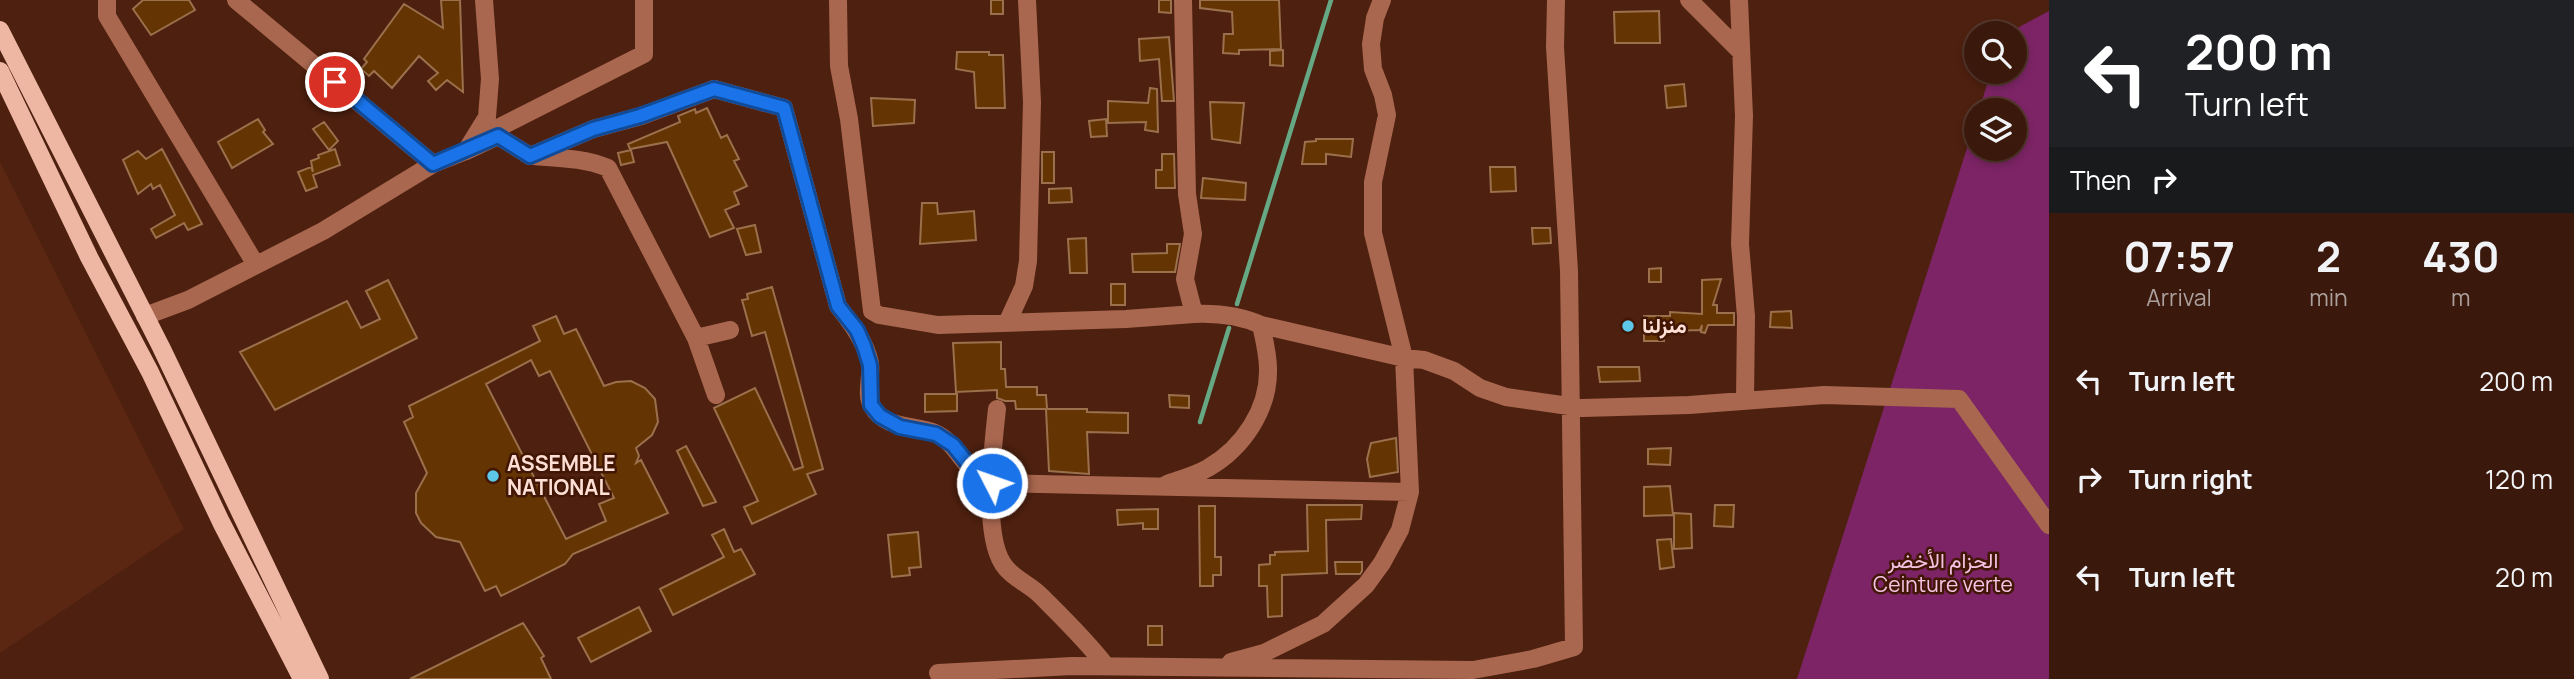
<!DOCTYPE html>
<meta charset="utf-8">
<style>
body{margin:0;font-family:Manrope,Vazirmatn,sans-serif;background:#452519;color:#f1f3f6;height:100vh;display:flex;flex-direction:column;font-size:26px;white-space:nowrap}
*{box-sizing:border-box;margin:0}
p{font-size:23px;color:#aba09d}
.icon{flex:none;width:38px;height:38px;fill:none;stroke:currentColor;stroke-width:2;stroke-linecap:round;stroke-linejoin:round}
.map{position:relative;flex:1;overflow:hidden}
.sheet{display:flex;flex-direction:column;background:#3a180b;width:525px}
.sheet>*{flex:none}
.guide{background:#202124;color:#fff;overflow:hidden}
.controls{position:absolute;left:1964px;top:21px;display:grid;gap:14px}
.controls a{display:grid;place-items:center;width:63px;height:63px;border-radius:50%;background:#3a180b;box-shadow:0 4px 10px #0003,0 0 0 2px #54372c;font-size:35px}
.pin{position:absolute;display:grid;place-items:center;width:60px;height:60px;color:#fff;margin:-30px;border:4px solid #fff;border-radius:50%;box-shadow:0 2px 7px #0007}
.me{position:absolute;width:77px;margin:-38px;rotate:311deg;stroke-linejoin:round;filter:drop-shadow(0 0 5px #0008)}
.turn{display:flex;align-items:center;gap:24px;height:147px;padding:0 21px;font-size:32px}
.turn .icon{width:91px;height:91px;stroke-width:2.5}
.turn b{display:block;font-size:49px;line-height:60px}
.then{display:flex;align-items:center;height:66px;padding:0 21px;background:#0003;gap:14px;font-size:26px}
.eta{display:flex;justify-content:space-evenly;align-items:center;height:119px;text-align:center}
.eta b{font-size:42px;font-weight:700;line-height:49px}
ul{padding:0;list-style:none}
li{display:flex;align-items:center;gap:21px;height:98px;padding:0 21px}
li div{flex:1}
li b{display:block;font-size:26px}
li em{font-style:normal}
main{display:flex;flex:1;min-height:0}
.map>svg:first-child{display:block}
.built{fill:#5b2612}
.green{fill:#7c2465}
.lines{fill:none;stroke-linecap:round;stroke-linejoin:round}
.stream{stroke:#66a784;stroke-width:4.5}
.building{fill:#643502;stroke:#9b704c;stroke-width:2;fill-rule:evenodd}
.minor{stroke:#a9674f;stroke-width:18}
.major{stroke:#eeb7a3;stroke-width:18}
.route-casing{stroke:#114b97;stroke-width:18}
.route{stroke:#1a73e8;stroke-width:12}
.poi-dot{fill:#5cc7e7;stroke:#421605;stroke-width:2.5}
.labels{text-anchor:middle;stroke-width:5;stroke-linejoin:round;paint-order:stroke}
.poi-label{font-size:21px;font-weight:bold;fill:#fedfd5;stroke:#421605;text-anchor:start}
.park-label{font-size:21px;fill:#f5c3e3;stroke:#421605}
</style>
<main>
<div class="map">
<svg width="2049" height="679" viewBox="0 0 2049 679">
<rect width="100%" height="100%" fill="#4e200f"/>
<path class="built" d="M0,162L184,529L0,653Z"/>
<path class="green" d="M2049,11V679H1797L1976,120V149H2014V110H1979L1991,72H2014V33H2008Z"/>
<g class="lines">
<path class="stream" d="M1237,304L1331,0
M1200,422L1229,328"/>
</g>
<path class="building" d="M143,0H189L195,10L151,35L133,9Z
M441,0H460L463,92L447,80L436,90L428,81L438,73L419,56L392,88L374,71L369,76L361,69L367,62L364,59L404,4L443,28Z
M991,0H1003V14H991Z
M1159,0H1171V13L1159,12Z
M1200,0H1279L1281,49L1239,50V54L1223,53L1224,34H1233L1232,12L1200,8Z
M1659,11L1660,43H1615L1614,12Z
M1169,37L1174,101H1162L1159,59L1140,61L1139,39Z
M1283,50V66L1270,65V51Z
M957,52H989V55H1003L1005,108H976L974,72L956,69Z
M1684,84L1686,106L1667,108L1665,86Z
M1150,88L1157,89L1158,132L1145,130L1146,122L1108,123V101L1148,103Z
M871,98L915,100L914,123L873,126Z
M1210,102L1244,103L1240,143L1212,139Z
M707,108L721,138L727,135L739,159L734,161L747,186L734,192L739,204L725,210L734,228L710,237L667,142L630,149L628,144L680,122L678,116L695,109L696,113Z
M258,119L265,130L263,132L273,144L232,168L218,142Z
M1106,119L1107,136L1091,137L1089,121Z
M324,122L338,141L329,150L313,129Z
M1316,139H1353L1351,157L1326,154V164H1302L1305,142L1316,141Z
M162,149L202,224L188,230L184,223L156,238L151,229L175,215L160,185L153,189L151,184L138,194L123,160L138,151L146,159Z
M335,149L340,165L313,175L317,187L306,191L298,172L311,167L313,172L311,161L319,158L318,155Z
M631,150L634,162L621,165L618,153Z
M1042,152H1054V183H1042Z
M1162,154H1174L1175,188H1156V170H1162Z
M1490,167H1515L1516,191L1491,192Z
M1203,178L1246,183L1245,200L1201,198Z
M1071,188L1072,202L1049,203V189Z
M922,203H937L938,214L974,211L976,240L920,244Z
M755,225L761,252L746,255L737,229Z
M1532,228H1550L1551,243L1533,244Z
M1086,238L1087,273H1070L1068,239Z
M1167,244H1180L1175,272H1133L1132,254L1167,253Z
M1661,268V282H1649V269Z
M1721,279L1713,305H1717V313H1734V325H1708L1705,333L1701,332L1702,325L1700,330L1664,331V341H1644V316H1670V312L1702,314V280Z
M388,280L417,338L275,410L240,352L347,301L361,328L380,319L366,291Z
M1111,284H1125V305H1111Z
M772,287L823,469L807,474L816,494L752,524L744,507L758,501L714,408L755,388L794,470L803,467L765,332L752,336L742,300L748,299L747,294Z
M1791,311L1792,328L1770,327L1771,312Z
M556,316L564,334L576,329L604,386L616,382L631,381L645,388L655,399L658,422L652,435L636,448L639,456L636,463L641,460L668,513L573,554L565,564L501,596L496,586L485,591L460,542L436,537L421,523L416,513V493L427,473L404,422L413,417L409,406L540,341L533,326ZM531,360L539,376L550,371L614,498L599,504L606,521L566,539L486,384Z
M1001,342V369H1005L1006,387H1037V395H1046L1047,409H1016L1015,401H1005L997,398V390L956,392L953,343Z
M1598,367H1639L1640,381L1600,382Z
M925,394H957V411L925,412Z
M1169,395L1189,396V408L1170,407Z
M1046,409H1087V412L1128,413V433L1087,432L1089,474L1049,471Z
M1396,438L1398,472L1370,477L1367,459L1371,443Z
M686,446L716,502L703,506L677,451Z
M1671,448L1670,465L1648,464V449Z
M1670,486L1673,515L1644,516V487Z
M1307,505H1362L1361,519L1326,520L1327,573L1282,575V616L1268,617L1267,586H1259V565L1270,564V555H1275V552L1308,551Z
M1715,505H1734L1733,527L1714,526Z
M1199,506H1215V557H1221V575H1213V586H1200Z
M1158,509V529H1143V523L1118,525L1117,510Z
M1674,513L1691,514L1692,548L1674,549Z
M724,529L734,552L741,549L755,574L673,615L660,589L724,557L712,535Z
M918,532L921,567L909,568L910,575L892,577L888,535Z
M1671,539L1674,567L1660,569L1657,540Z
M1335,562H1362V571L1360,574H1336Z
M639,607L651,631L591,662L578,638Z
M523,623L544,656L541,658L551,679H410Z
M1148,626H1162V645H1148Z"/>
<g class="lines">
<path class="minor" d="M107,0V16L256,265
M236,0L433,164
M838,0L839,66L849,119L872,311L879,315L938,325L1126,319L1194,314L1185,279L1193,234L1187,194L1183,0
M1689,0L1740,51
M1739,0L1744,116L1740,244L1746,316L1745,401
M482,136L644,54V0
M466,151L498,136L530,156L593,129L641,116L714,89L784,108L838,306C852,324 865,341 870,363C872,377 865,394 872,406C885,430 914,424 935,433C955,442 961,462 977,475C981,478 987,480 992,483L1410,492
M534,156C559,158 585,158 608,168L696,338L716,395
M1194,314C1218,313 1239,315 1261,325L1404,358L1424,360L1454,371L1480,388L1506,397L1583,408L1689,405L1824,395L1959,399L2049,525
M145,316L188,300L323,231L433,164L466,151L487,117L490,79L484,0
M1008,321L1024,286L1028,261L1032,102L1027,0
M696,338L730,330
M997,409C993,446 981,540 1006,568C1015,579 1030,585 1040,595C1063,618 1086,640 1106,666
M1167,484C1181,479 1196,475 1208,468C1243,448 1269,409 1268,369C1268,354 1264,339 1261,325
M1231,662L1264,653L1323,624L1366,585L1382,563L1400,530L1410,492L1404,358L1373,233V182L1387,115L1383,95L1373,69L1371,44L1375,18L1382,0
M938,673L1072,666L1473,670L1533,659L1574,647L1569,271L1555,47L1556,0"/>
<path class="major" d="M0,30L161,347L320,679
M0,71L89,257L150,372L221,522L302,679"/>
</g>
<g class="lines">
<g class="route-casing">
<path id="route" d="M335,82L433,164L498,136L530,156L593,129L640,116L714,89L784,108L838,306L857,330L864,346L870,365L871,405L880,416L900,427L936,434L953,445L977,475L992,483"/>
</g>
<use href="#route" class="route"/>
</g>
<g class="poi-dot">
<circle cx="1628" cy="326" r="7"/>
<circle cx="493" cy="476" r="7"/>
</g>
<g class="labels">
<g class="poi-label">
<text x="1642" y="333">منزلنا</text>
<text x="507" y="471">ASSEMBLE<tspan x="507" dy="24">NATIONAL</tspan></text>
</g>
<g class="park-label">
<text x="1943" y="568">الحزام الأخضر<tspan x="1943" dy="24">Ceinture verte</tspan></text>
</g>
</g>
</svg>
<div class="controls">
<a><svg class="icon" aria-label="search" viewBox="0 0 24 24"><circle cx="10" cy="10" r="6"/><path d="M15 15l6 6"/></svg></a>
<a><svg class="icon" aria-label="layers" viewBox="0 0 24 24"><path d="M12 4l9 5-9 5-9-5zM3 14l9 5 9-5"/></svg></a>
</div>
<div class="pin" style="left:335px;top:82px;background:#d93025"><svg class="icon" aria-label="arrive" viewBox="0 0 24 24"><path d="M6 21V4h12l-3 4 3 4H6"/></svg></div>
<svg class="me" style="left:992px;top:483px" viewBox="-20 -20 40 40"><circle r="17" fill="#1a73e8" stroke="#fff" stroke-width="3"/><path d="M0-11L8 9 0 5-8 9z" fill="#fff"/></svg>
</div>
<section class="sheet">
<div class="guide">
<div class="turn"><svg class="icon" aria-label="left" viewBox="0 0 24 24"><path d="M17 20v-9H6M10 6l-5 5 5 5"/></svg><div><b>200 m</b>Turn left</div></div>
<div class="then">Then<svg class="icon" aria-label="right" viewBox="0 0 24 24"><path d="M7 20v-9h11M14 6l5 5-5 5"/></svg></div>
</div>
<div class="eta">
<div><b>07:57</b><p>Arrival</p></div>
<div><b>2</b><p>min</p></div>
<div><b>430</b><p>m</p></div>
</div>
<ul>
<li><svg class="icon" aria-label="left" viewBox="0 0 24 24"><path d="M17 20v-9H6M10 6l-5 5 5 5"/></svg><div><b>Turn left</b></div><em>200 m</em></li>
<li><svg class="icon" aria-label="right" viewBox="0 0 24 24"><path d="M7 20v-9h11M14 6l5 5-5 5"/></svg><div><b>Turn right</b></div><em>120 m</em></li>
<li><svg class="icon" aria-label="left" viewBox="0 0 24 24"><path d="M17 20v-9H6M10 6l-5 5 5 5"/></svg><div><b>Turn left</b></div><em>20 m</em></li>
</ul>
</section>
</main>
